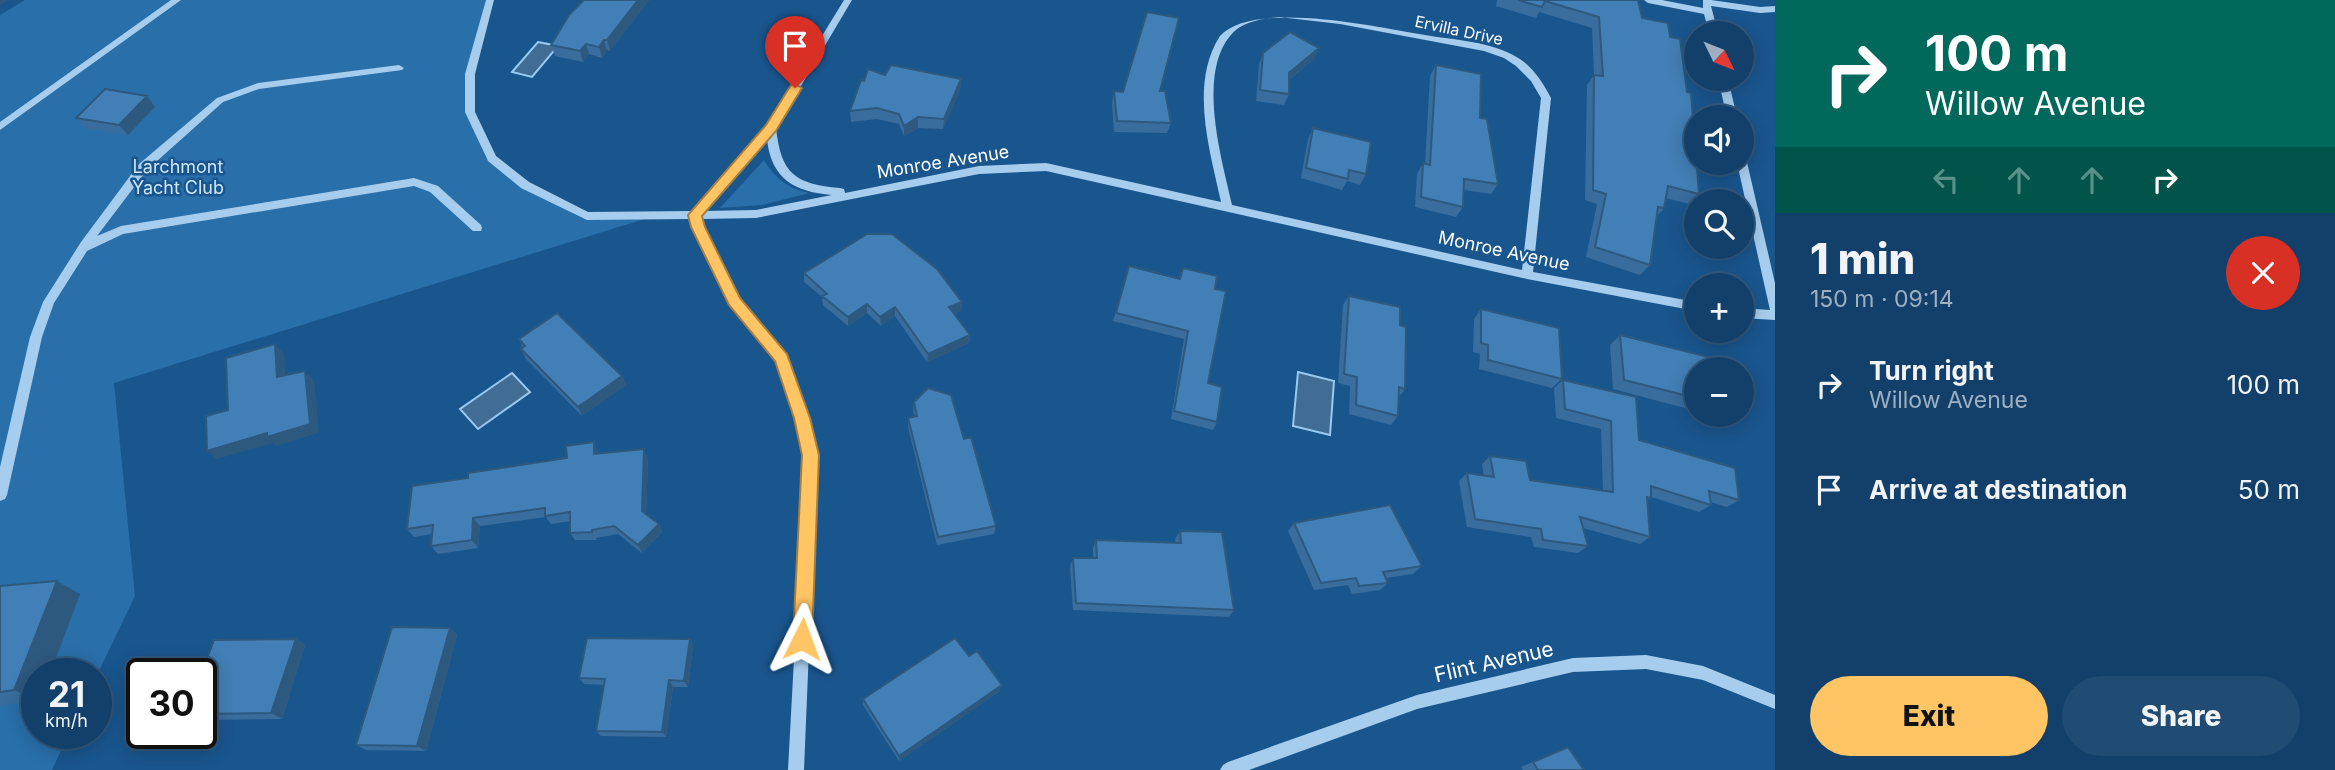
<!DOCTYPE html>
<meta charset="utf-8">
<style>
body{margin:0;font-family:Inter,sans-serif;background:#204b72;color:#f1f3f6;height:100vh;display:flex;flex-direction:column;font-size:26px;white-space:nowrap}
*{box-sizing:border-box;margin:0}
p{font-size:23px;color:#9dafc1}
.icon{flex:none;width:38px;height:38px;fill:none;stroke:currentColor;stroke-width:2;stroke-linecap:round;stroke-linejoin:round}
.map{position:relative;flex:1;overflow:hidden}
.sheet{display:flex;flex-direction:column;background:#13406a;width:560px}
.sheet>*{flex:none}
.hud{background:#00695c;color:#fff;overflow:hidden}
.needle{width:46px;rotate:133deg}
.controls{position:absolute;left:1684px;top:21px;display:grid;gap:14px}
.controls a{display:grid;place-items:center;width:70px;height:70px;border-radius:50%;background:#13406a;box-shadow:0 4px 18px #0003,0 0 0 2px #32597e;font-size:35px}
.speed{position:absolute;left:21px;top:658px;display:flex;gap:14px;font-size:35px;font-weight:700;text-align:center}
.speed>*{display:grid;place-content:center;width:91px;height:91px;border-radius:50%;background:#13406a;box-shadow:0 4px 18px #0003,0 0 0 2px #32597e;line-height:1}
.speed small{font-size:18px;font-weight:400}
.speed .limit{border:4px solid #111;border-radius:10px;background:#fff;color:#111}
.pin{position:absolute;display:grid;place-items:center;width:60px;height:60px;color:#fff;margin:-72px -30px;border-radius:50% 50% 50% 0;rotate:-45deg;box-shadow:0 0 7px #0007}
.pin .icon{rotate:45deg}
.me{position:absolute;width:77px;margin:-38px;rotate:3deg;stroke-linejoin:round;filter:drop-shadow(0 0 5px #0008)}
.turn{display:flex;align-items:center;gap:24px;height:147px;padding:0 35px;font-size:32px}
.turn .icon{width:91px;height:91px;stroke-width:2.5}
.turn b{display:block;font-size:49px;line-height:60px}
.lanes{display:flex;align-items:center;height:66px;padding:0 35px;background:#0003;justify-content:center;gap:35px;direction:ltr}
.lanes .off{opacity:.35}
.round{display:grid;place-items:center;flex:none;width:74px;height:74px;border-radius:37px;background:#204b72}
.overview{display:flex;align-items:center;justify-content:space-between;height:119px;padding:0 35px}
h1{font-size:42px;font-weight:800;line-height:52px}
.primary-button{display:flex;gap:14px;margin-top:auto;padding:14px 35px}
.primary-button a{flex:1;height:80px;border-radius:42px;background:#ffc463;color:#111;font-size:28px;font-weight:800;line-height:80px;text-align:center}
.primary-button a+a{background:#204b72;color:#f1f3f6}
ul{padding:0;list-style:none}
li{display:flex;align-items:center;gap:21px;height:105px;padding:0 35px}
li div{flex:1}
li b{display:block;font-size:26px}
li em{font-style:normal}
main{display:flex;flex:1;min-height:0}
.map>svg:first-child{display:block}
.green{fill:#296faa}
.water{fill:#416d95;stroke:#98c9f1;stroke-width:2}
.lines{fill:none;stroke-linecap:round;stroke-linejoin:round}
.minor{fill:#a6cdee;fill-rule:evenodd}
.wall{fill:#396d9d}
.shaded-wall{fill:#2e597f}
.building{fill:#427fb6;stroke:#2e597f;stroke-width:2}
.route{fill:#ffc463;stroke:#a67f40;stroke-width:2}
.labels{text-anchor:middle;stroke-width:5;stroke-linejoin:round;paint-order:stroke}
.far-street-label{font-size:16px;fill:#fff;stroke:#19568e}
.street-label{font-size:18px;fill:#fff;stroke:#19568e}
.park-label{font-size:18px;fill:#cce5fa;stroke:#19568e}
.near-street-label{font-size:21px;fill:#fff;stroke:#19568e}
</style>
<main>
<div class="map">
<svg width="1775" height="770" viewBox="0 0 1775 770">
<rect width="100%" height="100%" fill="#19568e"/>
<path class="green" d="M25,0H486L468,65L466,111L486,158L516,183L582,218L651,217L114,383L135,596L96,677V674H37V733H69L52,770H0V15Z
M764,160C776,179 787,188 809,193L762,205L720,208Z"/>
<path class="water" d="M538,42L558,46L532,77L512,72Z
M1298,372L1334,381L1330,435L1293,426Z
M512,373L530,392L478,429L460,409Z"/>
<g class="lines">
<path class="minor" d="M171,0H181L0,130V122Z
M486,0H494L475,74V112L496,156L529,182L588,212L692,211L767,126L844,0H852L776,128C781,174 795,184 840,188L844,189L845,193L979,166L1046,163L1221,202C1210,151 1189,84 1220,36C1252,0 1373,26 1419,34C1451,40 1484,40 1513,55C1531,64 1542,81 1551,98L1533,272L1696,302V311L1527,279L1046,171L979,174L756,218L701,219L703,227L738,298L788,358L803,400L817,455L804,770H788L805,455L791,400L777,360L730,304L693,227L691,219L587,220L521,188L488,161L465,112V74ZM1279,17L1340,24L1484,51L1504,58L1516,66L1531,81L1541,98L1522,270L1232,205C1222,160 1197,76 1230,36C1242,21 1262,19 1279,17ZM767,139C771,179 795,192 832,195L756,210L704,211Z
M1644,0H1662L1703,8V0H1711L1760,7L1775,6V12L1760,13L1711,6L1718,33H1709L1704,14L1648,3Z
M399,65L404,68L402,70L259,89L223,102L147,170L97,236L121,226L414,178L438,186L481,225L482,228L481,231H473L430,192L414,186L123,234L87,251L54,303L42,337L7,495L5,499L0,501V467L30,337L43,302L81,242L139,164L217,98L258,83Z
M1718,79H1728L1737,117H1727Z
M1741,154L1746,158L1775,283V320L1741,318V308L1770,310L1737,163H1741Z
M1646,655L1703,666L1775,695V709L1703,680L1646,669L1573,672L1417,709L1249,770H1220L1223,765L1228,762L1417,695L1573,658Z"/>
</g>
<path class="wall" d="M584,0H649L610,51L607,50L602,58L589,54L583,62L555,56L551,45Z
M1497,0H1638L1642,18L1670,37L1699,194L1689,204L1666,198L1664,208L1657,216L1650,265L1640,275L1586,257L1597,204L1585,200L1587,85L1594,75L1592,28L1539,12L1536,18L1496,6Z
M1319,48L1314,59L1289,80V94L1284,105L1256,101L1259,64L1263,53Z
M1436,65L1480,118L1498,184L1491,194L1464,190L1463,207L1456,217L1415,207L1417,174L1423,163L1425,164L1430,76Z
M885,75L961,79L960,90L943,129L918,128L904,136L899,124L877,119L851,122L850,111L864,81Z
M1114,91H1160L1171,123L1167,133L1114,132L1112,102Z
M147,96L155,107L128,135L85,128L76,118Z
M1313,128L1366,174L1360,185L1347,181L1342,190L1301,178L1308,139Z
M1129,266L1179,278L1183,268L1215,289L1208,383L1217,422L1213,430L1171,419L1184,339L1113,321Z
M804,273L962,302L961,311L954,313L970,335L969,343L927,362L895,316L881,326L867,313L848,326L823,305L822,297L804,282Z
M1349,296L1400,325L1405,389L1399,397L1398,416L1391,425L1349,414L1350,386L1338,383L1343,305Z
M1481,309L1562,379L1552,388L1479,369L1480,354L1473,352L1474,319Z
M1620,335L1696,369V411L1613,389L1610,345Z
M519,339L622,376L626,385L582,416L526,359L521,349L523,348Z
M1563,380L1639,440L1739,500L1727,507L1710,502L1711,505L1699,512L1651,497L1647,501L1650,537L1640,544L1583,528L1588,546L1578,553L1534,547L1531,537L1467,527L1459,481L1467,473L1484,476L1482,464L1490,456L1530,480L1603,491L1601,429L1556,418L1554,388Z
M914,402L964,439L996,526L994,534L937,545L908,427V418L915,417L913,411Z
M598,450V453L648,458L646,514L659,524L662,532L642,553L618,534L596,538V540H575L570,533V521L551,524L546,517L480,526L478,548L438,554L431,546L432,534L414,537L407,529L468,478Z
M1294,523L1422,566L1413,574L1386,578L1388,583L1380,590L1352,594L1348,585L1314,590L1288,531Z
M1180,531L1234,610L1229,617L1073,610L1070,566L1073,558H1093V548L1096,540L1176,543L1175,539Z
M0,586L80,594L37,674V701L0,705Z
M450,628L457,635L426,751L366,750L356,745Z
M296,639L305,645L282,719L201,720V674L204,667Z
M690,639L693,646L688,687H673L666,737L601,736L596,731L604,685L584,684L579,678Z
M969,656L1000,691L899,761L863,705V699Z
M1556,752L1584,770H1523L1521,767Z"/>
<path class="shaded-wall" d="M0,0H8L0,5Z
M638,0H649L610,51L607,40Z
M604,40L607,50L602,58L599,47Z
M586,44L589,54L583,62L580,51Z
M1319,48L1314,59L1285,83L1289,73Z
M961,79L960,90L943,129L944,119Z
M147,96L155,107L128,135L119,125Z
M918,117V128L904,136V126Z
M962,302L961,311L948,316L949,307Z
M867,304V313L848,326V317Z
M895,307V316L881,326L880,317Z
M970,335L969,343L927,362L928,354Z
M275,344L284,354L286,386L277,377Z
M305,371L314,380L319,433L276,446L273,443L217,459L207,451Z
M622,376L626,385L582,416L578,407Z
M594,442L598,450V462L594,454Z
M644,449L648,458L646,519L642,511Z
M473,518L480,526L478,548L472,540Z
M659,524L662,532L642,553L638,545Z
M57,581L80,594L50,674H37V700L14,690Z
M450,628L457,635L426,751L417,746Z
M296,639L305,645L282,719L271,713Z
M690,639L693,646L688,687L684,681Z
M669,680L673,687L666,737L662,732Z
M1002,685L1000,691L899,761V756Z"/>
<path class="building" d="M584,0H638L607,40H604L599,47L586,44L580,51L551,45L569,15Z
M1518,0H1638L1642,18L1668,23L1670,37L1680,39L1687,92L1691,93L1699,194L1668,186L1664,208L1658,207L1650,265L1595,247L1606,194L1593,190L1594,75L1603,76L1599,17L1545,1L1542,7Z
M1147,12L1179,18L1160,91H1165L1171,123L1117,121L1114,91L1123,92Z
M1290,32L1319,48L1289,73V94L1260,90L1263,53Z
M891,65L961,79L944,119L918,117L904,126L899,114L877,108L850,111L861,80L864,81L868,69L885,75Z
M1436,65L1481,74L1480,118L1487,119L1498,184L1464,179L1463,207L1421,197L1423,163L1430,165Z
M105,89L147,96L119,125L76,118Z
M1313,128L1371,142L1366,174L1349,170L1348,179L1306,168Z
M867,234H892L937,269L962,302L949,307L970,335L928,354L895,307L880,317L867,304L848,317L822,296L827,294L804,273Z
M1129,266L1180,279L1183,268L1217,276L1215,289L1226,291L1208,383L1222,387L1217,422L1174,411L1188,331L1116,313Z
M1349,296L1400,307V325L1406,327L1405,389L1399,387L1398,416L1356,405L1357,377L1344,374Z
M1481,309L1559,328L1562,379L1488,360V345L1481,343Z
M557,313L622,376L578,407L521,349L525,346L519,339Z
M1620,335L1721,360L1722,369H1696V398L1624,380Z
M275,344L277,377L305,371L310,424L267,437V433L207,451L206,416L228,410L226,358Z
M1563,380L1636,397L1639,440L1735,468L1739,500L1709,491L1711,505L1651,486V498L1647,497L1650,537L1580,517L1588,546L1543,540L1541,529L1475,519L1467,473L1494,477L1490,456L1526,461L1530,480L1613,492L1611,421L1565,409Z
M928,388L951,395L964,439L971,437L996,526L938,537L908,418L917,416L914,402Z
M594,442V454L644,449L642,511L659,524L638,545L614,526L592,530V532L570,533V512L545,516V508L473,518L472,540L431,546L433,525L407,529L412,486L468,478V473L567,458L566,446Z
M1390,505L1422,566L1383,572L1388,583L1359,586L1356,578L1321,583L1294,523Z
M1180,531L1222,532L1234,610L1076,603L1073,558H1097L1096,540L1181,543Z
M57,581L14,690L0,692V586Z
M392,627L450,628L417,746L356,745Z
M587,638L690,639L684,681L669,680L662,732L596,731L605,679L579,678Z
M955,638L969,656L977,651L1002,685L899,756L863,699Z
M296,639L271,713L201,714V674H154L157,667H204L214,640Z
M1568,747L1584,770H1538L1533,762Z"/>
<path class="route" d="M795,84L802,88L776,131L702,216L705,227L740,298L787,354L810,418L819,455L812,639L809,645L802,648L796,645L793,639L802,455L794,418L775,361L729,305L691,227L688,215L766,125L791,85Z"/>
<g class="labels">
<g class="far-street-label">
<text transform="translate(1459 30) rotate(12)" y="6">Ervilla Drive</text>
</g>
<g class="street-label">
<text transform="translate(943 162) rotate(-9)" y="6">Monroe Avenue</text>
<text transform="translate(1504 251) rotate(12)" y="6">Monroe Avenue</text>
</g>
<g class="park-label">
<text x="178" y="173">Larchmont<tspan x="178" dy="21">Yacht Club</tspan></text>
</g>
<g class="near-street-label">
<text transform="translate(1494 662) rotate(-13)" y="7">Flint Avenue</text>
</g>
</g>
</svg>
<div class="controls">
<a><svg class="needle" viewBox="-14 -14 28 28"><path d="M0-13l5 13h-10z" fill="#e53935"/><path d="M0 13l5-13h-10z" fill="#9dafc1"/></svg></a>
<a><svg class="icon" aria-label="sound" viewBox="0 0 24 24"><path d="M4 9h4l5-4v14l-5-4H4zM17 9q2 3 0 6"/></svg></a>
<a><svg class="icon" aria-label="search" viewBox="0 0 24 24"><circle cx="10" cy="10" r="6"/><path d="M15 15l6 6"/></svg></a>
<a>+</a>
<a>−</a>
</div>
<div class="speed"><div>21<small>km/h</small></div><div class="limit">30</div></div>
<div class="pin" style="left:795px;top:88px;background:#d93025"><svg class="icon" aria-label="arrive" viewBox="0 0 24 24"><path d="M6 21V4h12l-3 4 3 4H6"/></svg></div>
<svg class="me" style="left:802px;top:639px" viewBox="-20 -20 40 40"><path d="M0-17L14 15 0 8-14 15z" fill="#ffc463" stroke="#fff" stroke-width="4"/></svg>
</div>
<section class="sheet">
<div class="hud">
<div class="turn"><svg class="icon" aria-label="right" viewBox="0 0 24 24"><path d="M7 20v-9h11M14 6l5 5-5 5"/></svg><div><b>100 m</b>Willow Avenue</div></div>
<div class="lanes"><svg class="icon off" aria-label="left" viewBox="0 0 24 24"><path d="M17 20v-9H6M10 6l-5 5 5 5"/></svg><svg class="icon off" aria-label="ahead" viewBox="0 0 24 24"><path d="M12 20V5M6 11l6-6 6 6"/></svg><svg class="icon off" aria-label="ahead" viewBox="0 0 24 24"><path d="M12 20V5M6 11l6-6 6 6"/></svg><svg class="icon" aria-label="right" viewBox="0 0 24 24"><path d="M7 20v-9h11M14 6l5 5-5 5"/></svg></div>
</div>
<div class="overview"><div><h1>1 min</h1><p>150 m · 09:14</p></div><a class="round" style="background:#d93025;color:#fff"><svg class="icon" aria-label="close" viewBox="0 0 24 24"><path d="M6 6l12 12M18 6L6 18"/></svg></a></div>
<ul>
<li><svg class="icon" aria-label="right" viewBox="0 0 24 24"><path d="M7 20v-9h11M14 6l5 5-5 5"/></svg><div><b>Turn right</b><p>Willow Avenue</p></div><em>100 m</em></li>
<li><svg class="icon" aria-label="arrive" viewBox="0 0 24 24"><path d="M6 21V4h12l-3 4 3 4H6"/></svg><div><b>Arrive at destination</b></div><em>50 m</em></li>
</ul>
<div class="primary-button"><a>Exit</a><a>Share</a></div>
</section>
</main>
